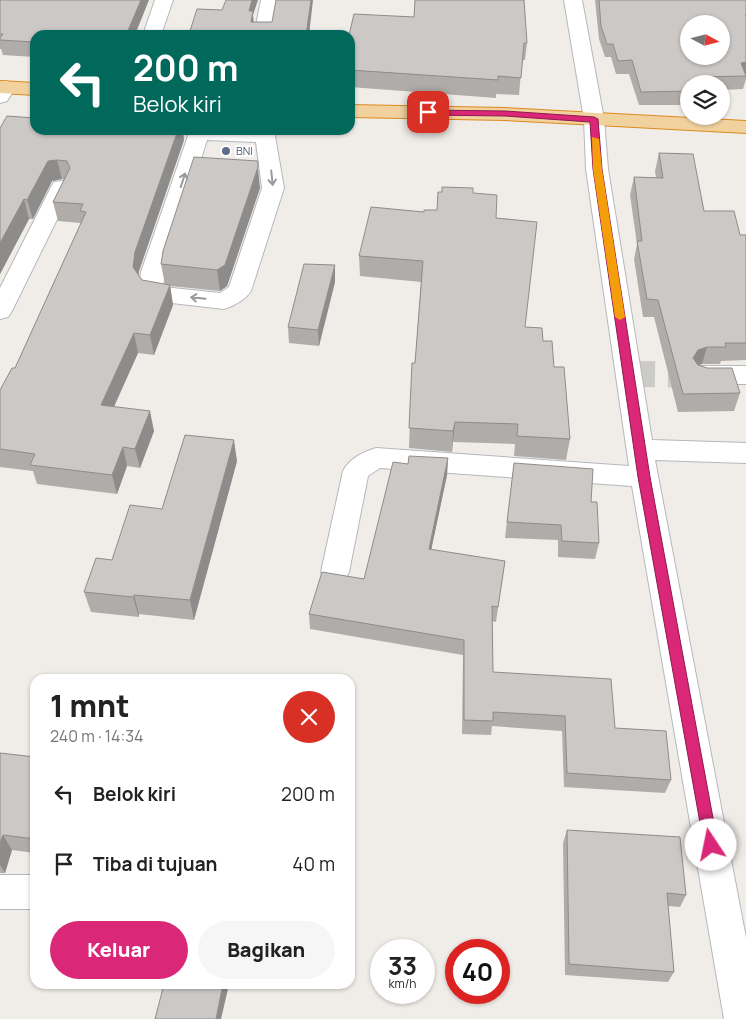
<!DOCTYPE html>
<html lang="id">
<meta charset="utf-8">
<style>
body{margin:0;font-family:Manrope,sans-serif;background:#f6f6f6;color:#222;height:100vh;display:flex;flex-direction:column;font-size:19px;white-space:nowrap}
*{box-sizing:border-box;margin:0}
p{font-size:16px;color:#767676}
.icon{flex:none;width:28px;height:28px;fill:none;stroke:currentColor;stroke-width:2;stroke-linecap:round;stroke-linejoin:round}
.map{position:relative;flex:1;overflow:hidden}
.drawer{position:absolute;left:30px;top:674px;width:325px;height:315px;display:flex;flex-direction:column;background:#fff;border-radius:15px;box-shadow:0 1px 4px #0004}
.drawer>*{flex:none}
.guide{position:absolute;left:30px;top:30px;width:325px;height:105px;border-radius:15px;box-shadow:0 1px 4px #0004;background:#00695c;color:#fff;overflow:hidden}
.needle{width:32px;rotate:97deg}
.fabs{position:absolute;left:680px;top:15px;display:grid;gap:10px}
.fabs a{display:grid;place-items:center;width:50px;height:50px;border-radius:50%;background:#fff;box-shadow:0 1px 4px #0004;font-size:25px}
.speed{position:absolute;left:370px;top:939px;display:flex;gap:10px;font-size:25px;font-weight:700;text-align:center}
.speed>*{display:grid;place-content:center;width:65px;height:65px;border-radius:50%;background:#fff;box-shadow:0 1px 4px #0004;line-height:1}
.speed small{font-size:12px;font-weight:400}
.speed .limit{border:8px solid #d22;background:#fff;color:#111}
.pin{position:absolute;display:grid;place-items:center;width:42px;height:42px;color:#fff;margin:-21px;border-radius:10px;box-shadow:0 2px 8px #0006}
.me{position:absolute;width:55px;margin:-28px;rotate:349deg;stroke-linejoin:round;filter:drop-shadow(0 0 4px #0008)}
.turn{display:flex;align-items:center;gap:18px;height:105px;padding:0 20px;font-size:22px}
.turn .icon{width:65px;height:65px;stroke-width:2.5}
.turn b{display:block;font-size:35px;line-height:42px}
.round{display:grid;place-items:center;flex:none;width:52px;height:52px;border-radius:26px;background:#f6f6f6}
.overview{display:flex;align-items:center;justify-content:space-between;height:85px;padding:0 20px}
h1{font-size:30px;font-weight:800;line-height:38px}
.action{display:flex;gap:10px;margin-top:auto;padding:10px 20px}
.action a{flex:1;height:58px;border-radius:30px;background:#db2777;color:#fff;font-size:20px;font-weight:800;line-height:58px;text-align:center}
.action a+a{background:#f6f6f6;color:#222}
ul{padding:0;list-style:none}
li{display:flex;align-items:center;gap:15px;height:70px;padding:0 20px}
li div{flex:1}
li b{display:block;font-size:19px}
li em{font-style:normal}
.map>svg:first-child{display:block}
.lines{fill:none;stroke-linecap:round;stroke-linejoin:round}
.minor-tunnel{stroke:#cccbc8;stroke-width:26;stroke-dasharray:26 13;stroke-linecap:butt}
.minor-casing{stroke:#b5b8bb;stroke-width:2}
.highway-casing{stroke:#dc8a1d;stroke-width:2}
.minor{fill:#fff;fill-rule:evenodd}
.highway{fill:#f1d29f;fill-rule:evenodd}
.wall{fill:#afaca9}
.shaded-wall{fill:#8e8c8a}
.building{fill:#cbc8c5;stroke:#8e8c8a;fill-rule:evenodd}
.oneway{stroke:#989a9c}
.route{fill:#db2777;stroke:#8e194d}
.slow{fill:#f59e0b}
.service-dot{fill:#5c6f8a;stroke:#fff;stroke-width:2}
.labels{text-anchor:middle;stroke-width:4.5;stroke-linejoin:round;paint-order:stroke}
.far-service-label{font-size:11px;fill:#4e5e75;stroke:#fff;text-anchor:start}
</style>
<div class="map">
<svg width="746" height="1019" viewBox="0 0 746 1019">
<rect width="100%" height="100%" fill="#f0ede9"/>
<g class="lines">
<path class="minor-tunnel" d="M629,374L702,375"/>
<g class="minor-casing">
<path id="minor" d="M155,0H173L161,35H143Z
M261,0H279L272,35H254Z
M564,0H582L604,119L608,169L652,440L746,443V463L655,460L746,938V1019H724L632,486L380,468L368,476L349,572L345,580L335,584L325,580L321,572L343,471C349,459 363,452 376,448L629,466L586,169L584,119Z
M6,81L13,83L16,87L7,101L0,103V83Z
M190,130H277L275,136L284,188L251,291C245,300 234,306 224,309L154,301L146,298L139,287L141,272ZM207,140L256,142L262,188L229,287L220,293L163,287L165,272Z
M62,181L70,182L73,187L12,311L8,317L0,319V288L51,187L54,182Z
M702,366H746V384H702L693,381L690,375L693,369Z
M0,875H35V909H0Z"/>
</g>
<g class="highway-casing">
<path id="highway" d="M0,81L35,83V95L0,93Z
M350,105L505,108L746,121V133L505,120L350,117Z"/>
</g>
<use href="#minor" class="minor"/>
<use href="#highway" class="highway"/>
</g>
<path class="wall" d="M0,0L35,35V57L3,55L1,49H0Z
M595,0H746V79L743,89L721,90V84H689V105H639L629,74H616L611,57H605L599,39Z
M350,35L527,43L525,60H522L519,95L496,94V98L350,87Z
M0,128L184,140L139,271V276L142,280L165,285L161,264L260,188L227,286L220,291L170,286L173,305L154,355L138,353L114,407L154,431L140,468L127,466L117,494L37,484L33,471L0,467V390L15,368L81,223L58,221L53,202L64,180L62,179L52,181L33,219H29L0,274Z
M659,153L704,211L740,235H746V360L721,361L720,364H702L698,365L740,393L734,411L678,412L654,317H643L634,259L637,244L630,195L634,177L656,178L655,171Z
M473,193L496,218L525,327L543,341L554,367L570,439L566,460L514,456L515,444L453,442L452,452L409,448L412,363H415L421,282L360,276L359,256L424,212L437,210Z
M335,265V282L319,346L289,343L288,327Z
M448,458L447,475L431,550L505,561L496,622L492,621L493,672L615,728L671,780L665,793L564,787L562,731L492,726L491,735L462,734L463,655L310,629L309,614L364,579L408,464Z
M237,461L194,620L139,614V617L91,612L84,592L112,560L162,509Z
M514,463L599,543L595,559L558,557V540L505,538Z
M0,753L35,757V853L12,850L5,873H0Z
M567,830L686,895L680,907L668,906L674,972L668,982L565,975L563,843Z"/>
<path class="shaded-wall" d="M141,0H149L135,35H126Z
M252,0H258L253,15L254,25L253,35L249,11Z
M311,0H313L309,35H306Z
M746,62V75L741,63Z
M178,130H183L184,140L139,271L137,287L133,267L135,252Z
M57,160L62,179L52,181L33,219L27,200L48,161Z
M258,167L260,188L227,286L220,291L217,270Z
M24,199L29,219L0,274V243Z
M335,265V282L319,346L318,330Z
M170,285L173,305L154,355L150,335Z
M134,333L138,353L106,424L101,405Z
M707,347L702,364L692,367L693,358L698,350Z
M150,411L154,431L140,468L135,449Z
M455,422L452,452L453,431Z
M234,440L237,461L194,620L190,600Z
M123,447L127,466L117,494L112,475Z
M448,458L447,475L428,565L429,549Z
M134,595L139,614V617L133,597Z
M3,835L12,850L5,873L0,865V844Z
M223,984H226L228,989L221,1019H216Z"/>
<path class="building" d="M0,0H141L126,35H35V42L0,40V38L3,34H0Z
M226,0H252L249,11H253L251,22H272L276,0H311L306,35H213L189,34L197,9L222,10Z
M415,0H524L527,43H524L521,78L498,76V80L350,70V35H349L354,14L414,17Z
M599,0H746V15H745L746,16V62L741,63L746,76L697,77L700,84H689V91L641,92L632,60L618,61L613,44H607L601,26ZM689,24H721V56H689Z
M7,116L35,118V130H178L135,252L133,267L142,280L170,285L150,335L134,333L101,405L150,411L135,449L123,447L112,475L30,465L35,454L0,449V390L12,368H15L86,212L80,211L83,204L53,202L70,168L67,161L57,160L48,161L27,200L24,199L0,243V128Z
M659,153L693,154L704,211H734L740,235H746V343H725L726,347H707L698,350L693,358L698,365L707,368H732L740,393L683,394L658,300L647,299L637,241H642L634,177L663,178Z
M194,157L258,161V167L225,265L217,270L161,264L163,251Z
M442,187L473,188V193L497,195L496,218L537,222L525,327L542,328L543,341H552L554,367H564L570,439L517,436L518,424L455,422L453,431L409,428L412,363H415L423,261L359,256L371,207L424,212V210H437L438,192H442Z
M304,264L335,265L318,330L288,327Z
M185,435L234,440L190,600L134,595L133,597L84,592L96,558L112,560L130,505L162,509Z
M409,456L448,458L429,549L505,561L498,607L492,606L493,672L611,679L615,728L666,731L671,780L567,773L565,716L493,712V721L464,720V640L309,614L322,572L364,579L393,462L408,464Z
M514,463L593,469L591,502H597L599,543L562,541L561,525L507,522Z
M0,753L35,757V839L3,835L0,844Z
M567,830L680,837L686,895L667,893L674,972L569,964Z
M164,984H223L216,1019H155Z"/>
<defs><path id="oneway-shaft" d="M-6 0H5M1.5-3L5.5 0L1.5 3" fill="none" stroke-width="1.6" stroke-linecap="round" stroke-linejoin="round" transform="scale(1.25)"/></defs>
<g class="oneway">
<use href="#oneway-shaft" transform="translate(272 178) rotate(84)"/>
<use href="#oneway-shaft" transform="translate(183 180) rotate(-72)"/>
<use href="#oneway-shaft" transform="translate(198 298) rotate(-174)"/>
</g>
<path class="route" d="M425,110L505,111L594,117L598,119L602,169L650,477L718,845L716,850L711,852L706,850L704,845L638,477L593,169L590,122L505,116L428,115L425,114Z"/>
<path class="slow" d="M592,137L599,139L602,169L625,317L620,320L615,317L593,169Z"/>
<circle class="service-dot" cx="226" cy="151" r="5"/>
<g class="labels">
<g class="far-service-label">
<text x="236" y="155">BNI</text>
</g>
</g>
</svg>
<div class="fabs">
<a><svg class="needle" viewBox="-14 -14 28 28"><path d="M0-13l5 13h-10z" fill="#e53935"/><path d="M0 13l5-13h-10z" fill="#767676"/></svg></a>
<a><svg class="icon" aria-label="layers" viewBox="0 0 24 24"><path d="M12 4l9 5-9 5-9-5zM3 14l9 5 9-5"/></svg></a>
</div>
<div class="speed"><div>33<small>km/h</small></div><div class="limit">40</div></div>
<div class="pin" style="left:428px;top:112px;background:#d93025"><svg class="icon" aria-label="arrive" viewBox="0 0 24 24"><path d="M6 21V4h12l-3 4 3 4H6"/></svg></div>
<svg class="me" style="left:711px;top:845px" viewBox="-20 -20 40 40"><circle r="19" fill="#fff"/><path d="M0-13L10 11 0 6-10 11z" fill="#db2777"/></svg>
<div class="guide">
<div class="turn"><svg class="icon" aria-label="left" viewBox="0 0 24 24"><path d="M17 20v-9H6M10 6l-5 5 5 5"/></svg><div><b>200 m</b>Belok kiri</div></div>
</div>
<section class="drawer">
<div class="overview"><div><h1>1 mnt</h1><p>240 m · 14:34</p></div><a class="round" style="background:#d93025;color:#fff"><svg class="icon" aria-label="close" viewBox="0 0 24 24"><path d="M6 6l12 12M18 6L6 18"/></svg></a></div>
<ul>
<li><svg class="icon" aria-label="left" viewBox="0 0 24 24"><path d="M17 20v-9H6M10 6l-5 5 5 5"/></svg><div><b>Belok kiri</b></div><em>200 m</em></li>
<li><svg class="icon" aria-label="arrive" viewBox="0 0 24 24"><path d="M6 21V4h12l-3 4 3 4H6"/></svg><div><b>Tiba di tujuan</b></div><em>40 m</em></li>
</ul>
<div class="action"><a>Keluar</a><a>Bagikan</a></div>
</section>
</div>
